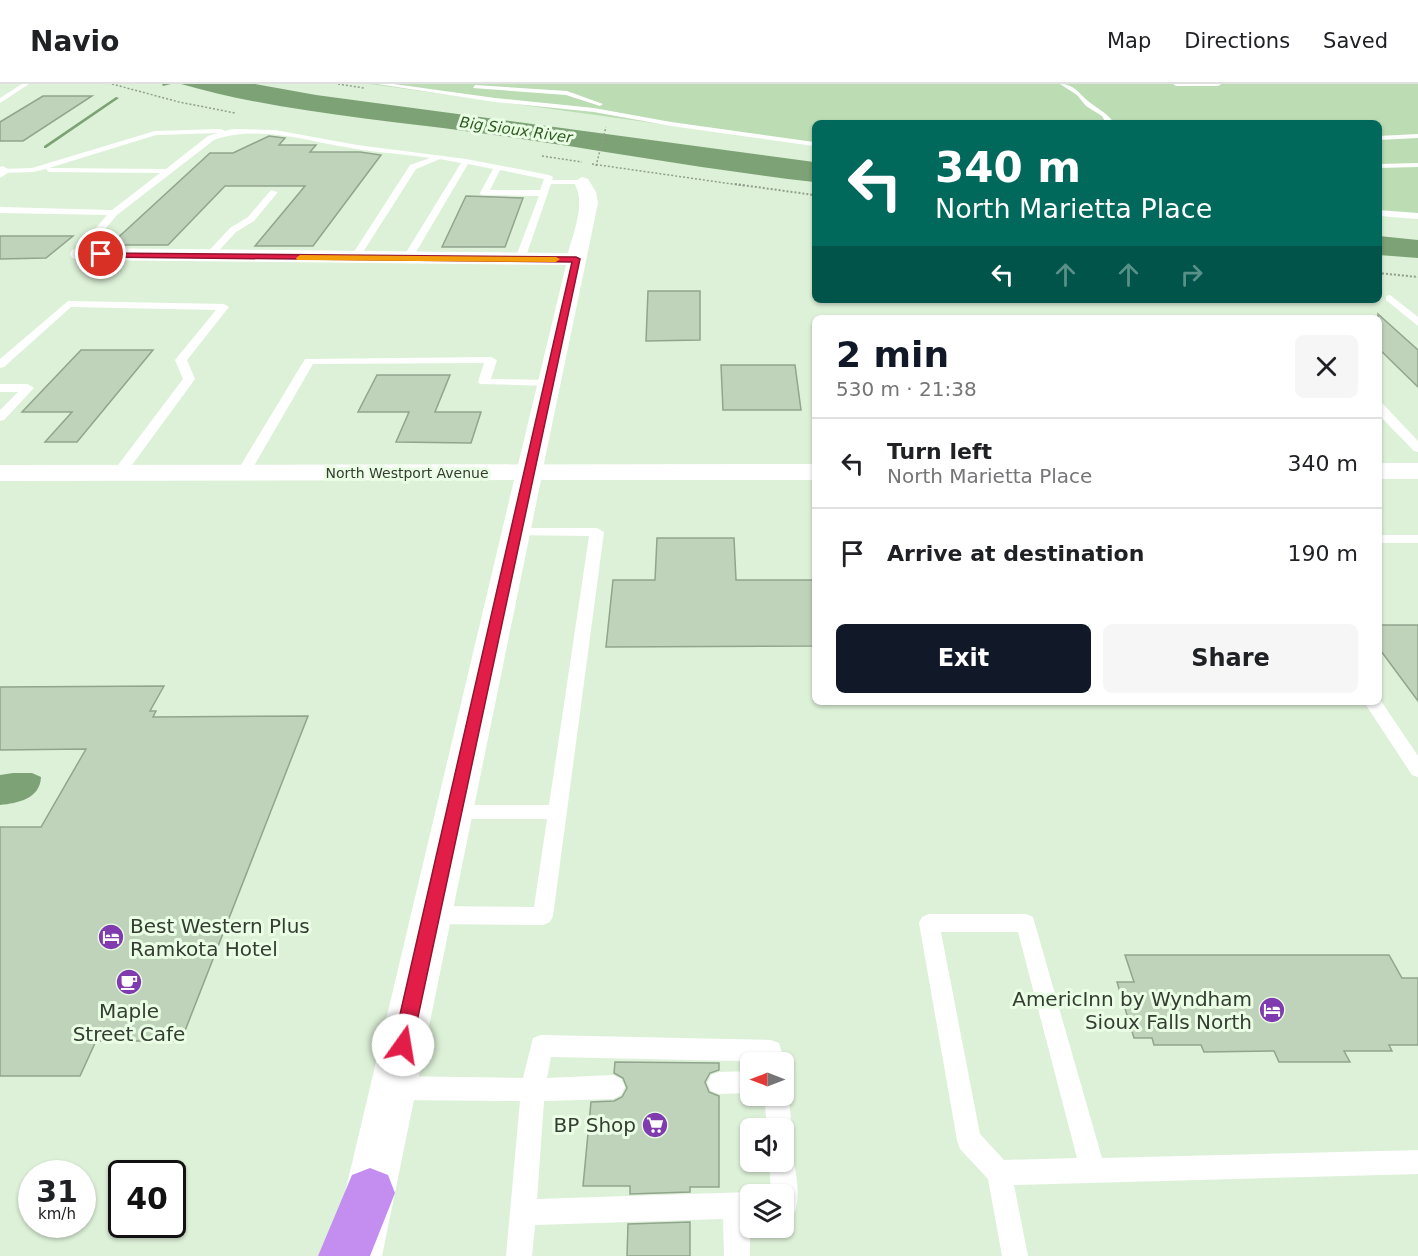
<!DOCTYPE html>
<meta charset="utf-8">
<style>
body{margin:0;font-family:"DejaVu Sans",sans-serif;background:#f6f6f6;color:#202124;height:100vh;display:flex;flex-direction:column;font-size:22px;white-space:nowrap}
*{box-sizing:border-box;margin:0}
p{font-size:20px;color:#757577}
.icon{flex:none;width:33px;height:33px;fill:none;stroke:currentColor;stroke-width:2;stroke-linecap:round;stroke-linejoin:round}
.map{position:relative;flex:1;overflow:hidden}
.sheet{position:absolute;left:812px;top:231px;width:570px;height:390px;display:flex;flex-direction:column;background:#fff;border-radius:9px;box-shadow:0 2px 4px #0004}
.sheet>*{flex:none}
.guide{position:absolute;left:812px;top:36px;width:570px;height:183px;border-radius:9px;box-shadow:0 2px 4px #0004;background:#00695c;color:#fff;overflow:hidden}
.needle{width:39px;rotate:270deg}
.tools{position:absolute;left:740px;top:968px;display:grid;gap:12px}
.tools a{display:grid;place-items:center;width:54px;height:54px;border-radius:9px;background:#fff;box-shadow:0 2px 4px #0004;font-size:30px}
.speed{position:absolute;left:18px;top:1076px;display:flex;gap:12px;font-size:30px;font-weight:700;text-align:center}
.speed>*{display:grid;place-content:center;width:78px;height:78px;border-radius:50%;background:#fff;box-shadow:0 2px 4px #0004;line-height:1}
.speed small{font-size:15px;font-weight:400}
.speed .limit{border:3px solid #111;border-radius:9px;background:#fff;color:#111}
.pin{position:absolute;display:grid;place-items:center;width:51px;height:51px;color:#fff;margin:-26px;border:3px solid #fff;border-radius:50%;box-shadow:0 2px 6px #0007}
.me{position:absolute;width:66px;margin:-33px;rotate:13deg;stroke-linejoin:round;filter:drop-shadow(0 0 4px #0008)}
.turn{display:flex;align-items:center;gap:21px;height:126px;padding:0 24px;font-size:27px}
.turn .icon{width:78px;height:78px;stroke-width:2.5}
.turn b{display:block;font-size:42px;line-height:51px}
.lanes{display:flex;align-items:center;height:57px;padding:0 24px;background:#0003;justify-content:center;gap:30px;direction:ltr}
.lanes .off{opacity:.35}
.round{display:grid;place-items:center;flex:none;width:63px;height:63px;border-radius:9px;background:#f6f6f6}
.head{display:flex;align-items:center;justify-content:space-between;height:102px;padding:0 24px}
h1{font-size:36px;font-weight:700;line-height:45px;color:#111827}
.primary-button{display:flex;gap:12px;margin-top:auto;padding:12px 24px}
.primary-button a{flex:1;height:69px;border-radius:9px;background:#111827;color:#fff;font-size:24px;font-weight:700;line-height:69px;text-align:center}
.primary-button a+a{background:#f6f6f6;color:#202124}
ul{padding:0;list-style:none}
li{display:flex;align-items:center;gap:18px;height:90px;padding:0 24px;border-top:2px solid #e0e0e0}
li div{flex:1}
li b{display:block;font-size:22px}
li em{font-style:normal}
header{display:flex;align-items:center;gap:36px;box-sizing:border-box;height:84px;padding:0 30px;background:#fff;border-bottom:2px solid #e0e0e0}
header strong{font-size:28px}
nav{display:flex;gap:33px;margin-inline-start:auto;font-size:21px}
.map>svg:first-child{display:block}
.green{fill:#bcdcb4}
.water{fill:#7da275}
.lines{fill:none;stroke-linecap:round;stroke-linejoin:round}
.stream{fill:#7da275;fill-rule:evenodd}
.building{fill:#bfd2ba;stroke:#91a48d;stroke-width:1.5}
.path-far1{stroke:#909e8c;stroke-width:1.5;stroke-dasharray:2 2;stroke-linecap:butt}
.path{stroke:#909e8c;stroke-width:2;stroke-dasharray:2 2;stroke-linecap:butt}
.lane{fill:#fff;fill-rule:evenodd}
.street{fill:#fff;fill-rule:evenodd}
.secondary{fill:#fff;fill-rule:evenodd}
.highway{fill:#c38ef0;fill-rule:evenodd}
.route{fill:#e11d48;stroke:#92132f;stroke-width:1.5}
.slow{fill:#f59e0b}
.labels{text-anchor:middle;stroke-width:6;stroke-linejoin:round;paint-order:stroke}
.far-street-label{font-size:14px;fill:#353d33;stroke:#eafee5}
.far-water-label{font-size:15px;font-style:italic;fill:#2b5b1f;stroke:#eafee5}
.near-poi-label{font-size:20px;fill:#353d33;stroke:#eafee5;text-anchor:end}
</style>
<header>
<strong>Navio</strong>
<nav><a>Map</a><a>Directions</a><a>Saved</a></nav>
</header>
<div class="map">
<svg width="1418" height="1172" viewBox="0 0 1418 1172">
<rect width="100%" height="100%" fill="#ddf1d8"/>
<path class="green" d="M370,0H1418V134L1379,132L1378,39H814V61Z"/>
<path class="water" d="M181,0H255L316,11L814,78V98C700,85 586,63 472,48C375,35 275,27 181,0Z
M1379,152L1418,156V174L1379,171Z
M13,689H32L41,693C40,715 18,719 0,721V691Z"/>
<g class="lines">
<path class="stream" d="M162,0H171L163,2Z
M116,13L119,14L46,64H44V62Z"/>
</g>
<path class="building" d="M43,12H92L23,57H0V38Z
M269,52L285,54L279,61H316L310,68H360L381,71L313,162H255L305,102H225L168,161H110L210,69H233Z
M466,112L523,114L505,163H442Z
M0,152H73L46,174L0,175Z
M648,207H700V256L646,257Z
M1378,230L1418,266V303L1378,264Z
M81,266H153L77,358H45L72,328H22Z
M721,281H795L801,326H723Z
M377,291H450L435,328H481L471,359L396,358L409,328H358Z
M657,454H734L736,496H814V562L606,563L613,496H655Z
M1378,541H1418V617L1378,563Z
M164,602L150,627H156L153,633L308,632L181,957H96L80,992H0V743H41L86,665L0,666V603Z
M1125,871H1389L1402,894H1418V961H1389L1392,967H1344L1350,978H1279L1274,967L1204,968L1201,961H1154L1152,954H1134L1117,898H1134Z
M615,978L719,979V986L710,989L705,998L709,1008L719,1012V1103H690V1108L630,1110V1102H583L591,1018L614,1017L622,1013L627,1004L623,994L614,989Z
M690,1138V1172H627L628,1140Z"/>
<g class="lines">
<path class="path-far1" d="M112,0L179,18L235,29
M338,0L364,4
M542,72L582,78
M592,80L746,102
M596,82L606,43"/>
<path class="path" d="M735,100L814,111
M1378,189L1418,193"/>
<path class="lane" d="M22,0H29L0,19V14Z
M377,0H394L495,14L594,24L671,38L814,58V62L671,42L594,28L495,18Z
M1060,0C1076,0 1080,12 1092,20C1101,27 1107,29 1114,39H1106L1102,32L1086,22L1077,11Z
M1173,0H1221L1218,2H1176Z
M475,1L567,7L603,20L600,22L566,11L473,4Z
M221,45L225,47L232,45L275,46L357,61L466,75L549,91L553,93L552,96H582L586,98L582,100H551L525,175L520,178L515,175L539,112L481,111L480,109L493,85L468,80L412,175L404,177L402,175L461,79L440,75L416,85L358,176H352L350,174L410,81L430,74C405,70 380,69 356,65C309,58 260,40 214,56L117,131L82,172L74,170L107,131L0,129V123L112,126L160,89L49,88L46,85L33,88L0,89V85L32,84L155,47ZM218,49L208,52L166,85L49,84L156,51ZM500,86L544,95L540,106H490Z
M1418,50V54L1378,56V52Z
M1418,79V83L1378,84V80Z
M271,106L278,108L254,137L236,148L212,174H206V170L230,144L248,133Z
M1378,126L1418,129V135L1378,132Z
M1390,211L1418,233V242L1386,216V212Z
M68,217L224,220L229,223L187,276L195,295L124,392L119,393L112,389L183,295L175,276L216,226L71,223L4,283L0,284V275Z
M491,273L497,276L491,295L549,296L555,299L549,302L480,300L478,298L484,279L313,280L248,392L243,393L236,389L305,275Z
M0,300H28L34,304L4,336L0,337V326L18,308H0Z
M1378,319H1382L1418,357V368L1414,367L1378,330Z
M516,444H597L604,448L553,832L550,838L543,841L432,840L425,837L422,831L425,825L432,822L534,823L547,735H454L447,733L445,728L447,723L454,721H549L589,452L511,451L509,448Z
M1378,451H1418V459H1378Z
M1379,614L1418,672V693L1412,691L1364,618H1378Z
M929,830H1026L1033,833L1102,1074L1418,1066V1090L1014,1101L1028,1172H1002L988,1095L960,1065L957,1056L919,839L922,833ZM941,848H1018L1077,1074L1004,1076L980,1050Z
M541,951L771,956L779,959L785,978L783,982V978L551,973L547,994L613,991L621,995L625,1003L621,1011L613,1015L544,1017L537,1115L750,1108L754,1110H750V1172H724L723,1135L535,1141L532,1172H506L520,1017L395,1016L387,1012L383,1004L387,996L395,992L523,994L533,954Z
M750,987V1009L719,1010L711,1007L707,999L711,991L719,988Z
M783,1002C791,1014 793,1039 788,1053L783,1054V1044H767L764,1011H783Z
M783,1065L790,1068C797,1085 801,1113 794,1130L783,1134V1110H771L769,1077H783Z"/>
<path class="street" d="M3,82L11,87L0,94V83Z
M582,93L588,95L596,108L598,119L542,389L538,395L529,397L520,395L516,389L566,181L79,176L72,174L70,170L72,166L79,164L568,169C574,146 586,120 574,98Z"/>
<path class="secondary" d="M1378,379H1418V395H1378Z
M814,380V396H541L382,1172H330L514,396L0,397V381Z"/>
<path class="highway" d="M370,1084L388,1091L395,1109L370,1172H318L352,1091Z"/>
</g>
<path class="route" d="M98,169L576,173L580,175L412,961L410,967L403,970L396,967L393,961L572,178L101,173L97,170Z"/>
<path class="slow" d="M300,171L556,173L560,175L556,178L297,176L296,174Z"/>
<defs>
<g id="hotel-disc" transform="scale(1.35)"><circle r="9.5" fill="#803caf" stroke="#eafee5"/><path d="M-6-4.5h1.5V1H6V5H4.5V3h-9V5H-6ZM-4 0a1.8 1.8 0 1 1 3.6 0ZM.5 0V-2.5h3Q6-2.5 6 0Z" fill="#fff"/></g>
<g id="cafe-disc" transform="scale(1.35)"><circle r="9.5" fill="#803caf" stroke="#eafee5"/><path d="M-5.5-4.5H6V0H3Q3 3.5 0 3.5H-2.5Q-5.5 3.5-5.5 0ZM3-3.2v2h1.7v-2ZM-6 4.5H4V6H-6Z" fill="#fff"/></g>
<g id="supermarket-disc" transform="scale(1.35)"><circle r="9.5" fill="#803caf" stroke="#eafee5"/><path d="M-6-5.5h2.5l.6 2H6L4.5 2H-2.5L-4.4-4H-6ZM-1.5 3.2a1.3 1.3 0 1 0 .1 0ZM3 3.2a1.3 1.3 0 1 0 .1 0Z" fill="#fff"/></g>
</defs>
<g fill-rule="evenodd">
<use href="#hotel-disc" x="111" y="853"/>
<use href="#cafe-disc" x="129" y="898"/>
<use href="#hotel-disc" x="1272" y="926"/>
<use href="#supermarket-disc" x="655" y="1041"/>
</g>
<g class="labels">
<g class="far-street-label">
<text x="407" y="394">North Westport Avenue</text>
</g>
<g class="far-water-label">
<text transform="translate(516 46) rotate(8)" y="5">Big Sioux River</text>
</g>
<g class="near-poi-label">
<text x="130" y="849" text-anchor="start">Best Western Plus<tspan x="130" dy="23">Ramkota Hotel</tspan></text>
<text x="1252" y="922">AmericInn by Wyndham<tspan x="1252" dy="23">Sioux Falls North</tspan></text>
<text x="129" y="934" text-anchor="middle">Maple<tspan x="129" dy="23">Street Cafe</tspan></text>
<text x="636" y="1048">BP Shop</text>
</g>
</g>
</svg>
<div class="tools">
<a><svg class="needle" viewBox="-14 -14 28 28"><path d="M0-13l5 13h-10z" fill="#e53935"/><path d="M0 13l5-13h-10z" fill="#757577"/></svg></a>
<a><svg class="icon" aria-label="sound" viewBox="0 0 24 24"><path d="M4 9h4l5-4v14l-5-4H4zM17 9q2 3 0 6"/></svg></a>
<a><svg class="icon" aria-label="layers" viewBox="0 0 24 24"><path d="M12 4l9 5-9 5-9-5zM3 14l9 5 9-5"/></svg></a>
</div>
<div class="speed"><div>31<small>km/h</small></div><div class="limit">40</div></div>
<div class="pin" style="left:101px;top:170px;background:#d93025"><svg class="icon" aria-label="arrive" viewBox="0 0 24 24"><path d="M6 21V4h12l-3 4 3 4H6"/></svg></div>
<svg class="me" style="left:403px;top:961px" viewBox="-20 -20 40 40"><circle r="19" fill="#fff"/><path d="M0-13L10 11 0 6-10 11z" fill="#e11d48"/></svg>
<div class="guide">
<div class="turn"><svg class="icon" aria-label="left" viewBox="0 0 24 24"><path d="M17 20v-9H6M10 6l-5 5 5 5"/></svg><div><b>340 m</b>North Marietta Place</div></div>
<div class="lanes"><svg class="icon" aria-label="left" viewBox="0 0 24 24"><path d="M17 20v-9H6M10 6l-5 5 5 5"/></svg><svg class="icon off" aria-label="ahead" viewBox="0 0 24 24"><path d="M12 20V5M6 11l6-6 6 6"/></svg><svg class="icon off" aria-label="ahead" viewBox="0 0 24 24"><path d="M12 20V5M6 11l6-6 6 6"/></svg><svg class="icon off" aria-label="right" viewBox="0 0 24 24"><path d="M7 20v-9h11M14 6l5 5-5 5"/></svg></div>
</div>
<section class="sheet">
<div class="head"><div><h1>2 min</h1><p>530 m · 21:38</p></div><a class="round"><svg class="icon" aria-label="close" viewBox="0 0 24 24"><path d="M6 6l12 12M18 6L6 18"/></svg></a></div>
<ul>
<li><svg class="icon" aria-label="left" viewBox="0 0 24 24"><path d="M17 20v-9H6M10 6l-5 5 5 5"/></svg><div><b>Turn left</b><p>North Marietta Place</p></div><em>340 m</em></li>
<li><svg class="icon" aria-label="arrive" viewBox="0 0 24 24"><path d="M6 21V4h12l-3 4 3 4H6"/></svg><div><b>Arrive at destination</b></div><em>190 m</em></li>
</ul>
<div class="primary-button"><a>Exit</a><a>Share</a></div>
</section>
</div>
